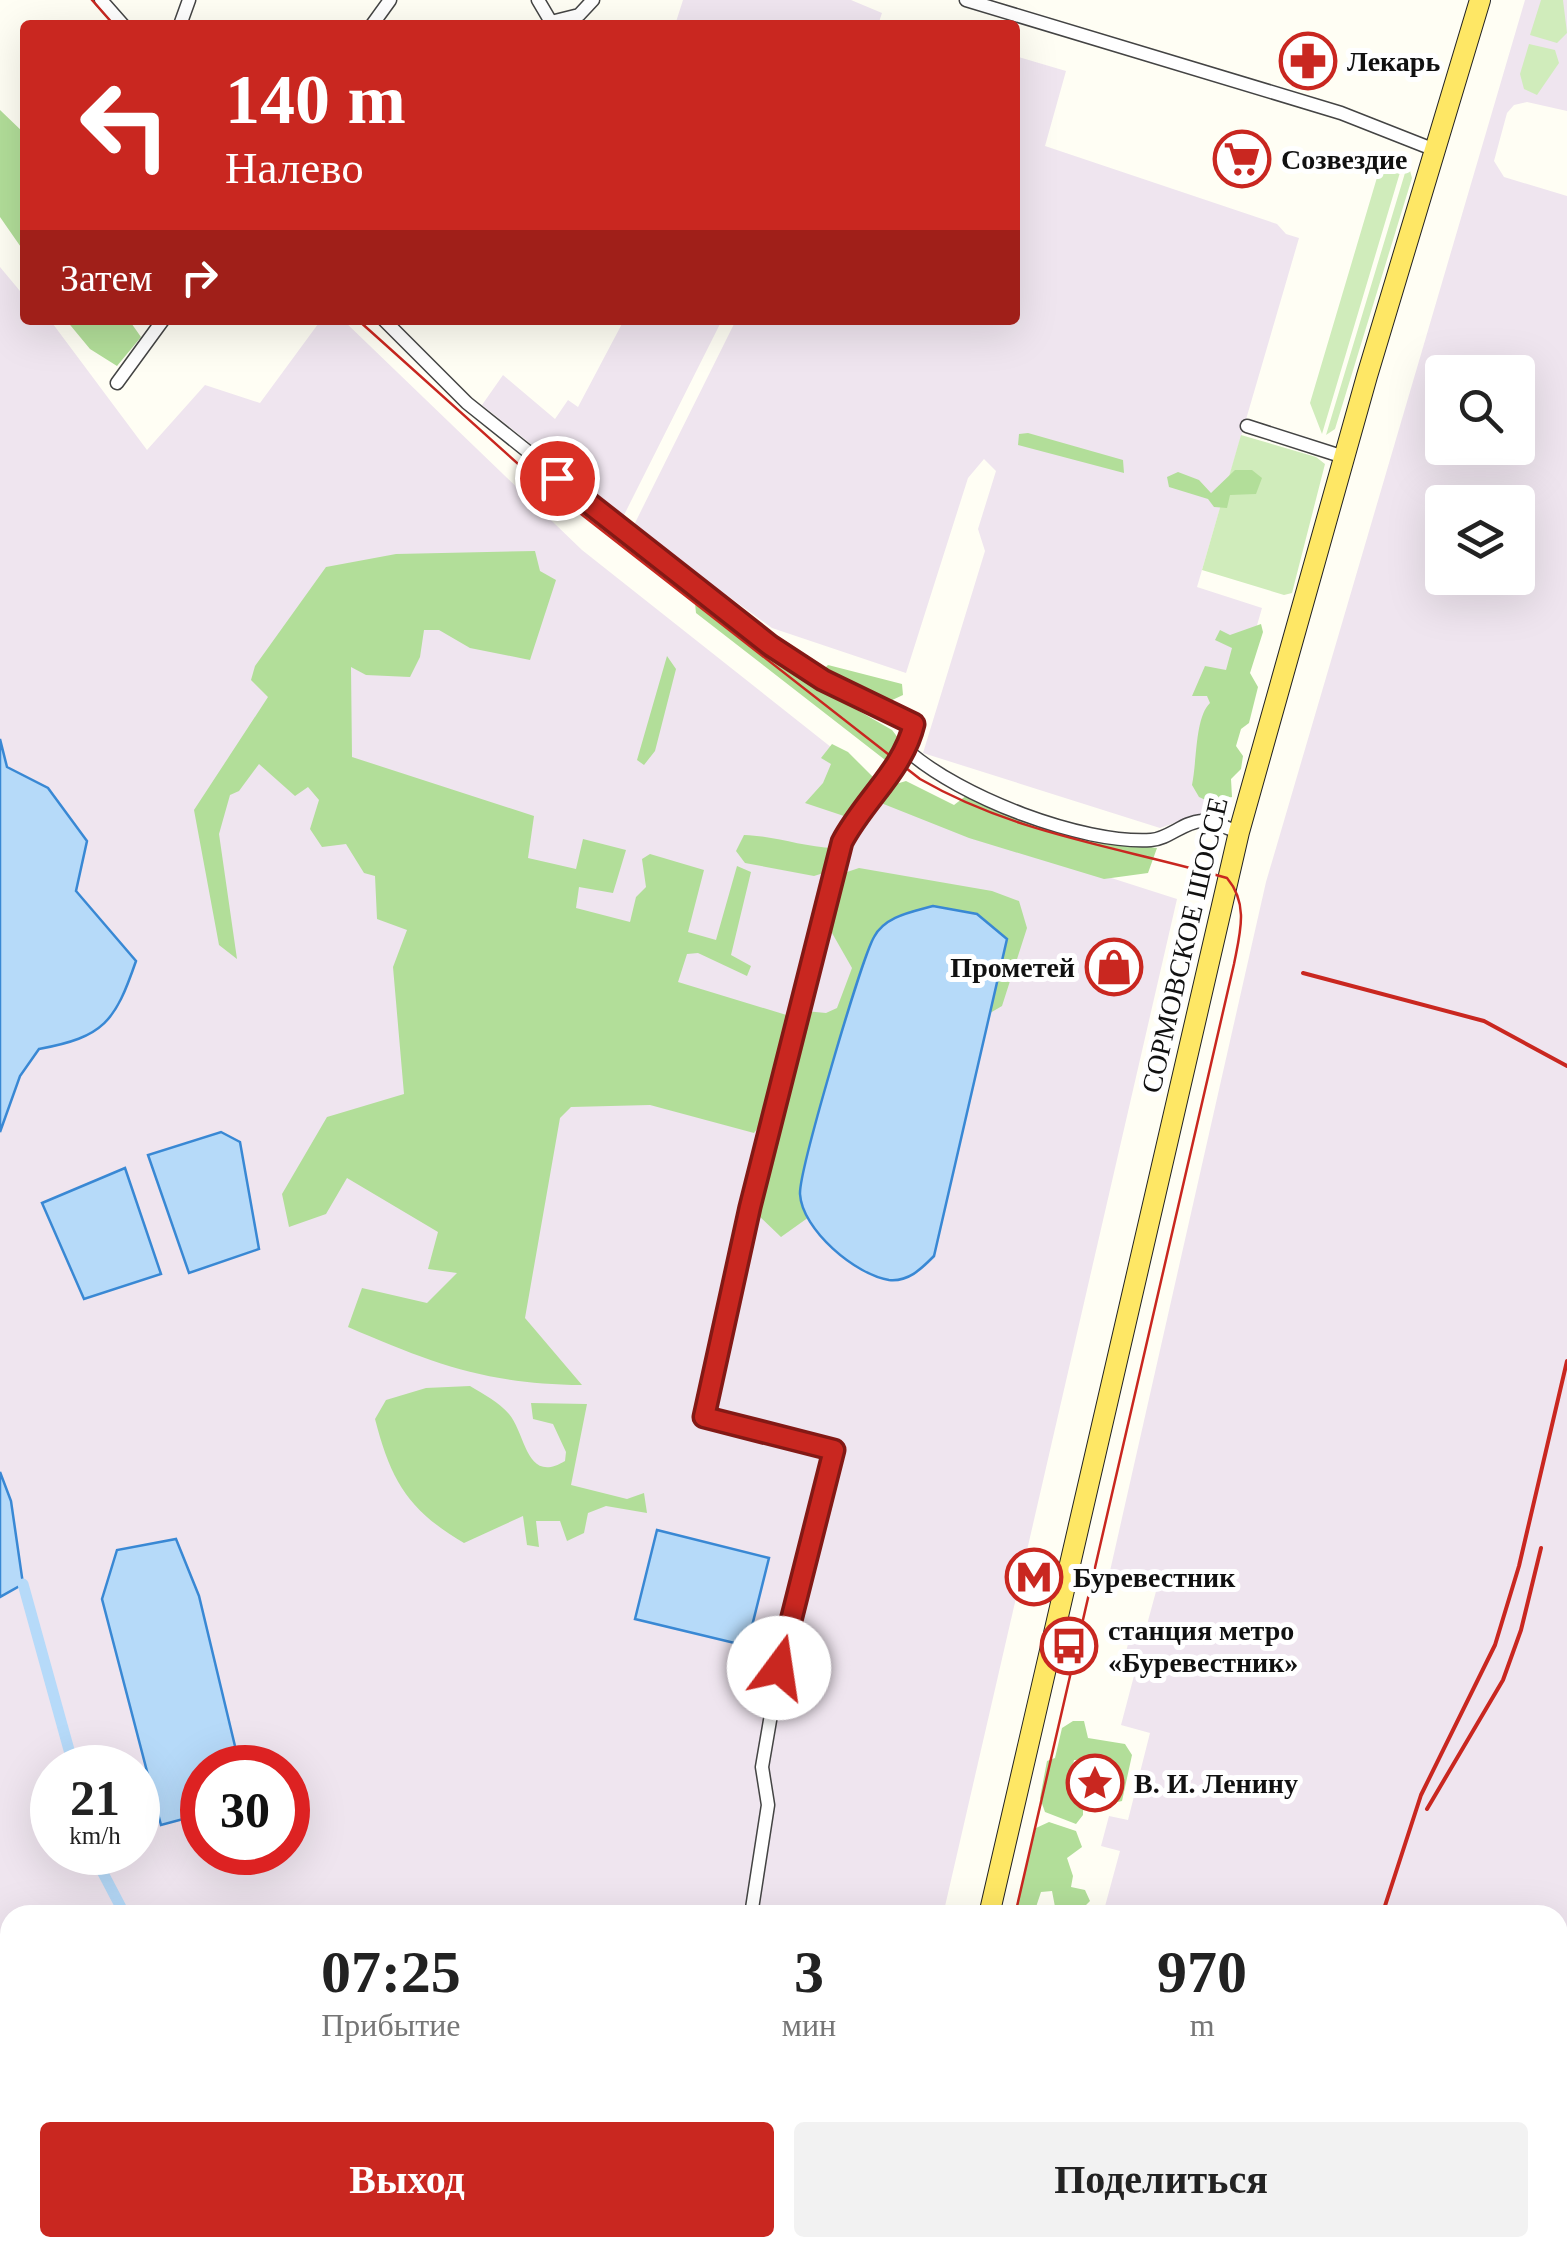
<!DOCTYPE html>
<html lang="ru">
<meta charset="utf-8">
<style>
body{margin:0;font-family:"Times New Roman",serif;background:#f2f2f2;color:#222;height:100vh;display:flex;flex-direction:column;font-size:38px;white-space:nowrap}
*{box-sizing:border-box;margin:0}
p{font-size:32px;color:#767676}
.icon{flex:none;width:55px;height:55px;fill:none;stroke:currentColor;stroke-width:2;stroke-linecap:round;stroke-linejoin:round}
.map{position:relative;flex:1;overflow:hidden}
.panel{position:absolute;left:0px;top:1905px;width:1568px;height:352px;display:flex;flex-direction:column;background:#fff;border-radius:30px 30px 0 0;box-shadow:0 10px 40px #0002}
.panel>*{flex:none}
.banner{position:absolute;left:20px;top:20px;width:1000px;height:305px;border-radius:10px;box-shadow:0 10px 40px #0002;background:#c92720;color:#fff;overflow:hidden}
.fabs{position:absolute;left:1425px;top:355px;display:grid;gap:20px}
.fabs a{display:grid;place-items:center;width:110px;height:110px;border-radius:10px;background:#fff;box-shadow:0 10px 40px #0002;font-size:50px}
.speed{position:absolute;left:30px;top:1745px;display:flex;gap:20px;font-size:50px;font-weight:700;text-align:center}
.speed>*{display:grid;place-content:center;width:130px;height:130px;border-radius:50%;background:#fff;box-shadow:0 10px 40px #0002;line-height:1}
.speed small{font-size:25px;font-weight:400}
.speed .limit{border:15px solid #d22;background:#fff;color:#111}
.pin{position:absolute;display:grid;place-items:center;width:85px;height:85px;color:#fff;margin:-42px;border:5px solid #fff;border-radius:50%;box-shadow:0 2px 10px #0007}
.me{position:absolute;width:110px;margin:-55px;rotate:14deg;stroke-linejoin:round;filter:drop-shadow(0 0 8px #0008)}
.turn{display:flex;align-items:center;gap:35px;height:210px;padding:0 40px;font-size:45px}
.turn .icon{width:130px;height:130px;stroke-width:2.5}
.turn b{display:block;font-size:70px;line-height:85px}
.then{display:flex;align-items:center;height:95px;padding:0 40px;background:#0003;gap:20px;font-size:38px}
.eta{display:flex;justify-content:space-evenly;align-items:center;height:170px;text-align:center}
.eta b{font-size:60px;font-weight:700;line-height:70px}
.cta{display:flex;gap:20px;margin-top:auto;padding:20px 40px}
.cta a{flex:1;height:115px;border-radius:10px;background:#c92720;color:#fff;font-size:40px;font-weight:700;line-height:115px;text-align:center}
.cta a+a{background:#f2f2f2;color:#222}
.map>svg:first-child{display:block}
.industrial{fill:#efe5ef;fill-rule:evenodd}
.green{fill:#d0ecbb}
.forest{fill:#b2de99}
.water{fill:#b6daf9;stroke:#3988d4;stroke-width:2.5}
.lines{fill:none;stroke-linecap:round;stroke-linejoin:round}
.canal{stroke:#b6daf9;stroke-width:11}
.minor-casing{stroke:#444;stroke-width:15}
.primary-casing{stroke:#222;stroke-width:22}
.minor{stroke:#fff;stroke-width:12}
.primary{stroke:#fee765;stroke-width:20}
.tram{stroke:#c92720;stroke-width:2.5}
.rail{stroke:#c92720;stroke-width:4}
.route-casing{stroke:#831915;stroke-width:25}
.route{stroke:#c92720;stroke-width:18}
.labels{text-anchor:middle;stroke-width:10;stroke-linejoin:round;paint-order:stroke}
.poi-label{font-size:28px;font-weight:bold;fill:#111;stroke:#fff;text-anchor:start}
.street-label{font-size:28px;fill:#111;stroke:#fff}
</style>
<div class="map">
<svg width="1567" height="2256" viewBox="0 0 1567 2256">
<rect width="100%" height="100%" fill="#fffef4"/>
<path class="industrial" d="M683,0H851L882,13L878,25H675Z
M1525,0H1567V111L1527,102L1514,105L1507,113L1494,161L1504,177L1567,196V2256H1074L1079,2248H1558V1915H1124L1104,1910L1120,1851L1101,1846L1109,1816L1128,1820L1150,1733L1121,1725L1135,1672L1122,1668L1129,1640L1142,1643L1158,1584L1110,1571L1266,882ZM1442,372H1518V448H1442ZM1442,502H1518V578H1442Z
M1015,56L1066,71L1045,146L1277,224L1286,234L1299,238L1197,587L1262,608L1203,813L1160,828L923,753L985,551L978,529L996,471L984,459L968,478L906,673L772,628L710,583L706,587L632,529L736,320H1015Z
M0,267L25,297V320H50L147,450L205,385L260,403L321,320H343L582,550L918,816L1177,899L943,1915H10V2248H852L851,2256H0ZM52,1768H138V1852H52ZM202,1768H288V1852H202Z
M624,320H722L623,517L482,405L503,375L555,419L568,400L578,407Z"/>
<path class="green" d="M1541,0H1563L1567,33L1557,43L1530,35Z
M1529,44L1555,50L1559,63L1537,95L1524,89L1520,74Z
M1384,154L1404,159L1322,434L1310,403Z
M1408,163L1412,178L1335,429L1326,435Z
M1241,435L1316,457L1325,464L1292,593L1284,595L1202,570Z"/>
<path class="forest" d="M0,110L25,134V253L0,217Z
M66,320H129L141,337L117,366L90,349Z
M1028,433L1123,460L1124,473L1018,445L1019,434Z
M1235,470H1252L1262,478L1256,494L1230,495L1227,508L1214,507L1208,499L1169,487L1167,477L1178,472L1199,480L1211,493Z
M535,551L540,571L556,580L530,660L470,648L439,630H424L420,657L410,677L366,675L351,667L352,757L534,816L528,858L576,869L583,839L626,850L613,893L579,887L576,908L630,922L636,897L646,887L642,859L650,854L704,870L688,932L716,940L737,866L751,872L731,955L751,966L747,976L698,953L687,954L678,982L793,1017L768,1114L754,1133L650,1105L571,1107L560,1118L525,1318L582,1385C486,1384 434,1364 348,1327L362,1288L427,1303L457,1273L428,1269L438,1232L347,1178L326,1214L289,1227L282,1194L327,1117L404,1094L393,967L407,930L377,919L375,876L364,873L346,844L322,847L310,829L319,800L308,787L295,796L259,764L239,791L230,795L219,834L237,959L219,945L194,810L268,697L251,680L255,666L326,567L396,554Z
M672,580L812,684L892,730L902,743L901,752L889,763L696,613L695,603L670,583Z
M1261,624L1263,632L1250,673L1258,687L1249,723L1241,729L1236,746L1243,756L1241,769L1231,779L1232,797L1212,803L1199,797L1192,785C1197,761 1195,717 1210,703L1207,696H1192L1205,666L1226,670L1232,648L1215,640L1220,630L1230,635Z
M667,656L676,669L655,751L644,765L637,760Z
M828,665L902,684L903,695L888,702L822,671Z
M832,744L848,752L878,782L850,818L805,803L823,783L831,764L821,758Z
M906,781L954,805L967,795L1121,844L1157,848L1148,873L1104,879L969,838L881,803L889,786Z
M744,835C777,836 801,847 835,848L830,871L814,876L745,863L736,851Z
M859,868L992,891L1019,901L1027,928L1002,1006L990,1013L1007,939L800,1194L809,1217L781,1237L756,1213L805,1011L826,1013L837,1008L852,968L828,926L841,874Z
M470,1386C483,1394 499,1402 509,1414C526,1434 526,1485 565,1461L566,1452L553,1424L533,1419L531,1403L587,1404L571,1485L627,1499L644,1493L647,1513L606,1506L588,1513L584,1533L567,1541L560,1521H536L539,1547L527,1545L523,1516L464,1543C408,1510 391,1481 375,1419L386,1400L426,1388Z
M1073,1721H1084L1088,1738L1125,1744L1132,1755L1122,1801L1109,1804L1098,1792L1109,1763L1074,1760L1067,1791L1083,1798V1815L1076,1824L1045,1812L1040,1798L1047,1761L1055,1758L1062,1728Z
M1049,1822L1076,1831L1082,1847L1067,1858L1073,1876L1071,1887L1085,1890L1090,1901L1079,1912H1056L1052,1891L1041,1892L1036,1907L1040,1915H1014L1036,1828Z"/>
<path class="water" d="M0,739L7,767L48,788L87,841L76,891L136,961C115,1022 104,1037 39,1049L20,1076L0,1132Z
M933,906L977,914L1007,939L934,1256C922,1268 909,1282 889,1280C856,1275 802,1230 800,1194C799,1171 861,960 874,937C885,916 912,912 933,906Z
M221,1132L240,1142L259,1249L189,1273L148,1155Z
M125,1168L161,1274L84,1299L42,1203Z
M0,1472L11,1501L23,1584L0,1597Z
M657,1530L769,1558L747,1646L635,1619Z
M176,1539L199,1596L240,1767L202,1768V1814L161,1825L102,1599L117,1550Z
M148,2248H511L510,2256H148Z"/>
<g class="lines">
<path class="canal" d="M23,1584L74,1768
M92,1852L125,1915"/>
<g class="minor-casing">
<path id="minor" d="M101,0L123,25
M538,0L551,22
M966,0L1341,113L1435,150
M551,22L579,15L593,0
M180,25L189,0
M372,25L390,0
M384,320L467,403L771,646L823,680L915,724C903,769 864,801 842,842L750,1207L704,1417L834,1450L779,1668L762,1767L768,1805L751,1915
M117,383L163,320
M1247,426L1344,457
M908,751C960,797 1081,844 1151,840C1168,839 1184,822 1201,821C1212,820 1228,829 1239,832
M716,2248V2256"/>
</g>
<g class="primary-casing">
<path id="primary" d="M989,1915L1239,832L1367,376L1480,0
M909,2256L911,2248"/>
</g>
<use href="#minor" class="minor"/>
<use href="#primary" class="primary"/>
<path class="tram" d="M92,0L114,25
M358,320L526,471L920,779C1017,835 1121,847 1227,878C1249,904 1240,933 1234,964L1015,1915
M939,2256L941,2248"/>
<path class="rail" d="M1303,973L1484,1021L1567,1066
M1427,1809L1503,1680L1521,1630L1541,1548
M1382,1915L1421,1795L1495,1645L1519,1566L1567,1361
M1558,2227L1567,2222
M1104,2256L1108,2248
M1136,2256L1140,2248
M1268,2256L1277,2248
M1487,2256L1509,2248"/>
</g>
<g class="lines">
<g class="route-casing">
<path id="route" d="M557,478L771,646L823,680L914,724C903,770 864,800 842,842L750,1207L704,1417L834,1450L779,1668"/>
</g>
<use href="#route" class="route"/>
</g>
<defs>
<g id="pharmacy-ring" transform="scale(2.875)"><circle r="9.5" fill="#fff" stroke="#c92720" stroke-width="1.5"/><path d="M-2-6h4v4h4v4h-4v4h-4v-4h-4v-4h4Z" fill="#c92720"/></g>
<g id="supermarket-ring" transform="scale(2.875)"><circle r="9.5" fill="#fff" stroke="#c92720" stroke-width="1.5"/><path d="M-6-5.5h2.5l.6 2H6L4.5 2H-2.5L-4.4-4H-6ZM-1.5 3.2a1.3 1.3 0 1 0 .1 0ZM3 3.2a1.3 1.3 0 1 0 .1 0Z" fill="#c92720"/></g>
<g id="shop-ring" transform="scale(2.875)"><circle r="9.5" fill="#fff" stroke="#c92720" stroke-width="1.5"/><path d="M-5-2.5h2.3a2.7 3.5 0 0 1 5.4 0H5L5.5 6h-11ZM-1.5-2.5h3a1.5 2.3 0 0 0-3 0Z" fill="#c92720"/></g>
<g id="metro-ring" transform="scale(2.875)"><circle r="9.5" fill="#fff" stroke="#c92720" stroke-width="1.5"/><path d="M-5.5 5V-5H-3L0 0L3-5H5.5V5H3V-.5L0 4L-3-.5V5Z" fill="#c92720"/></g>
<g id="bus-ring" transform="scale(2.875)"><circle r="9.5" fill="#fff" stroke="#c92720" stroke-width="1.5"/><path d="M-5-6H5V4H4V6H2V4H-2V6H-4V4H-5ZM-3.5-4V0h7V-4ZM-3.5 1.2v1.5H-2V1.2ZM2 1.2v1.5H3.5V1.2Z" fill="#c92720"/></g>
<g id="sight-ring" transform="scale(2.875)"><circle r="9.5" fill="#fff" stroke="#c92720" stroke-width="1.5"/><path d="M0-6L1.8-2.2L6-1.7L2.9 1.2L3.7 5.4L0 3.3L-3.7 5.4L-2.9 1.2L-6-1.7L-1.8-2.2Z" fill="#c92720"/></g>
</defs>
<g fill-rule="evenodd">
<use href="#pharmacy-ring" x="1308" y="61"/>
<use href="#supermarket-ring" x="1242" y="159"/>
<use href="#shop-ring" x="1114" y="967"/>
<use href="#metro-ring" x="1034" y="1577"/>
<use href="#bus-ring" x="1069" y="1646"/>
<use href="#sight-ring" x="1095" y="1783"/>
</g>
<g class="labels">
<g class="poi-label">
<text x="1347" y="71">Лекарь</text>
<text x="1281" y="169">Созвездие</text>
<text x="1075" y="977" text-anchor="end">Прометей</text>
<text x="1073" y="1587">Буревестник</text>
<text x="1108" y="1640">станция метро<tspan x="1108" dy="32">«Буревестник»</tspan></text>
<text x="1134" y="1793">В. И. Ленину</text>
</g>
<g class="street-label">
<text transform="translate(1184 945) rotate(-77)" y="10">СОРМОВСКОЕ ШОССЕ</text>
</g>
</g>
</svg>
<div class="fabs">
<a><svg class="icon" aria-label="search" viewBox="0 0 24 24"><circle cx="10" cy="10" r="6"/><path d="M15 15l6 6"/></svg></a>
<a><svg class="icon" aria-label="layers" viewBox="0 0 24 24"><path d="M12 4l9 5-9 5-9-5zM3 14l9 5 9-5"/></svg></a>
</div>
<div class="speed"><div>21<small>km/h</small></div><div class="limit">30</div></div>
<div class="pin" style="left:557px;top:478px;background:#d93025"><svg class="icon" aria-label="arrive" viewBox="0 0 24 24"><path d="M6 21V4h12l-3 4 3 4H6"/></svg></div>
<svg class="me" style="left:779px;top:1668px" viewBox="-20 -20 40 40"><circle r="19" fill="#fff"/><path d="M0-13L10 11 0 6-10 11z" fill="#c92720"/></svg>
<div class="banner">
<div class="turn"><svg class="icon" aria-label="left" viewBox="0 0 24 24"><path d="M17 20v-9H6M10 6l-5 5 5 5"/></svg><div><b>140 m</b>Налево</div></div>
<div class="then">Затем<svg class="icon" aria-label="right" viewBox="0 0 24 24"><path d="M7 20v-9h11M14 6l5 5-5 5"/></svg></div>
</div>
<section class="panel">
<div class="eta">
<div><b>07:25</b><p>Прибытие</p></div>
<div><b>3</b><p>мин</p></div>
<div><b>970</b><p>m</p></div>
</div>
<div class="cta"><a>Выход</a><a>Поделиться</a></div>
</section>
</div>
